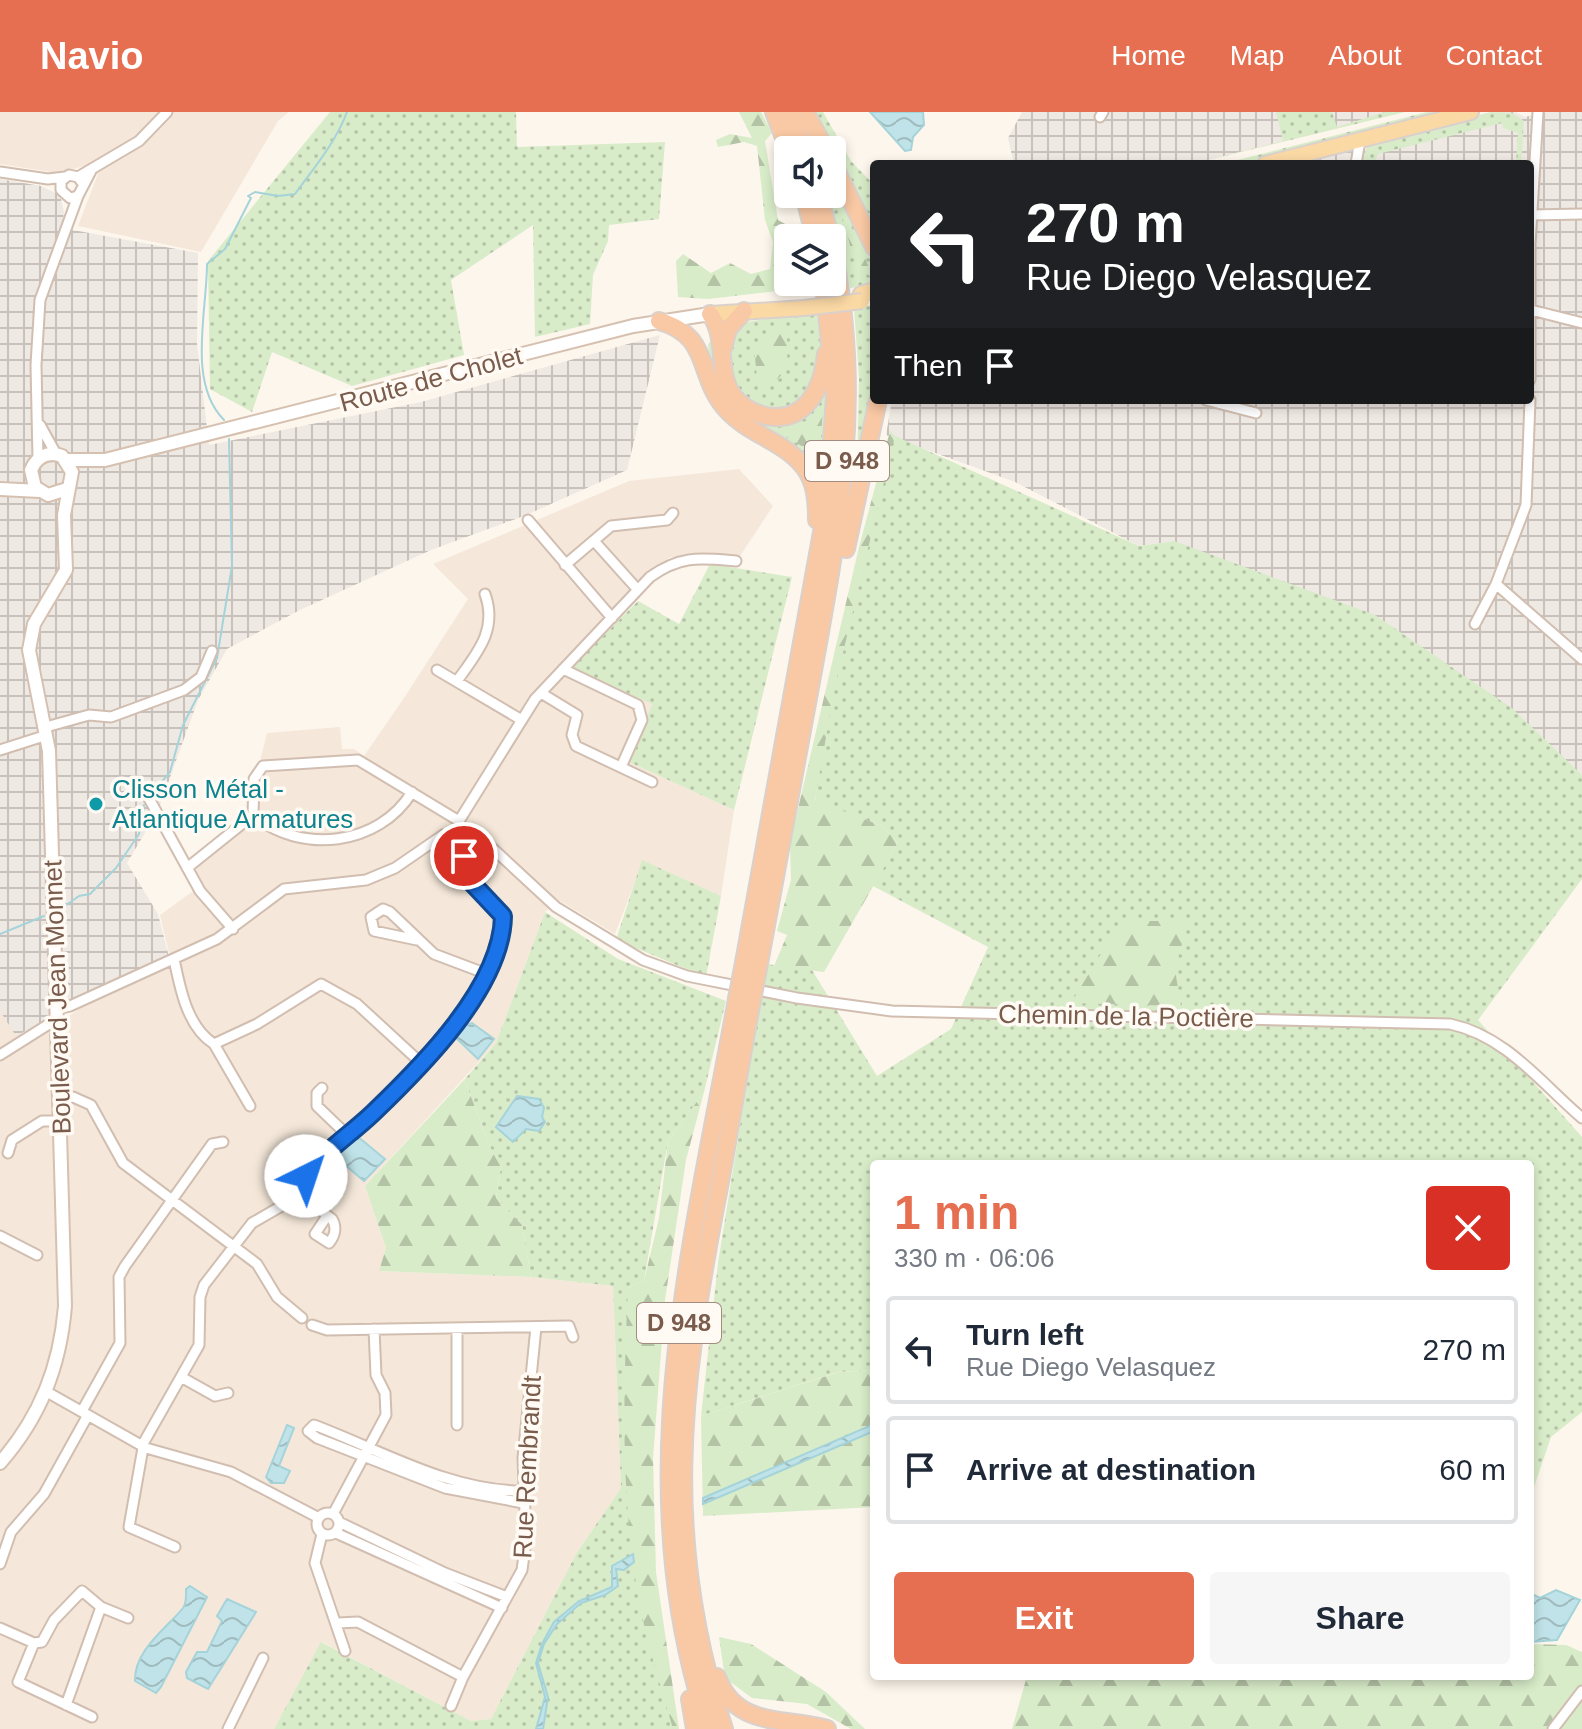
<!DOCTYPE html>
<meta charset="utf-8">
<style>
body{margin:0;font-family:Arial,sans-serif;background:#f6f6f7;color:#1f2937;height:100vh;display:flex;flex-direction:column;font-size:30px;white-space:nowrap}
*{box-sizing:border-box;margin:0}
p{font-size:26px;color:#747a83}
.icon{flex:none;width:44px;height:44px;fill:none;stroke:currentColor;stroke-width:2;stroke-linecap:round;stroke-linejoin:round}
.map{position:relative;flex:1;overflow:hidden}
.details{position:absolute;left:870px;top:1048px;width:664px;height:520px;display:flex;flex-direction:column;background:#fff;border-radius:8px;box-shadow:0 4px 12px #0003}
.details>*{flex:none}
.top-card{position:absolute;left:870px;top:48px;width:664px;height:244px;border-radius:8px;box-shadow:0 4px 12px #0003;background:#202124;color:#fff;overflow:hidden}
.fabs{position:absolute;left:774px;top:24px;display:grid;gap:16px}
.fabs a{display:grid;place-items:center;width:72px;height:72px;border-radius:8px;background:#fff;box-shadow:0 4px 12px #0003;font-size:40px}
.pin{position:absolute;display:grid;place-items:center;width:68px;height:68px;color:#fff;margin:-34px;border:4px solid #fff;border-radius:50%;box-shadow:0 2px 8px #0007}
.me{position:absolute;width:88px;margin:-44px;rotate:41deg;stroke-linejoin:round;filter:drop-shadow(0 0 6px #0008)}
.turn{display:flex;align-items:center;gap:28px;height:168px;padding:0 24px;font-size:36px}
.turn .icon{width:104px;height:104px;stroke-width:2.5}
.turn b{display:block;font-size:56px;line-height:68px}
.then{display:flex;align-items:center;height:76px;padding:0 24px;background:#0003;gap:16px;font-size:30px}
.round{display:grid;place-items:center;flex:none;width:84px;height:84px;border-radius:8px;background:#f6f6f7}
.headline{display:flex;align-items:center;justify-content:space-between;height:136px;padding:0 24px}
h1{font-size:48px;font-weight:700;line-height:60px;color:#e76f51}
.cta{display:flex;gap:16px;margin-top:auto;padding:16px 24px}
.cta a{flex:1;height:92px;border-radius:8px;background:#e76f51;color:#fff;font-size:32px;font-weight:700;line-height:92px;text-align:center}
.cta a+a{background:#f6f6f7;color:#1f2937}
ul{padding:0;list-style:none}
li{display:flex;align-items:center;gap:24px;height:108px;margin:0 16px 12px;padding:0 8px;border:4px solid #e0e1e3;border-radius:8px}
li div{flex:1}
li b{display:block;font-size:30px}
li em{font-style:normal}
header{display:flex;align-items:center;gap:48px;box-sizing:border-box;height:112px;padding:0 40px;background:#e76f51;color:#fff}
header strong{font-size:38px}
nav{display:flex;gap:44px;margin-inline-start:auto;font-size:28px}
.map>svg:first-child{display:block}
.residential{fill:#f5e8da}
.industrial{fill:url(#industrial-grid)}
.green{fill:url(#green-dots)}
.forest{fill:url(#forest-firs)}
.water{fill:url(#water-waves);stroke:#a5d3da;stroke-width:2}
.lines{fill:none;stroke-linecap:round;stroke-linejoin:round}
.stream{stroke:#a5d3da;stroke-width:2}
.minor-casing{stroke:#d1beb0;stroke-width:13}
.secondary-casing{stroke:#d6c0b0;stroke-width:16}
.primary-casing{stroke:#dad1cd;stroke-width:18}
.trunk-casing{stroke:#dad1cd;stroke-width:20}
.minor{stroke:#fff;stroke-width:9}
.secondary{stroke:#fff;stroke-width:12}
.primary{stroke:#fbd9a5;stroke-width:14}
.trunk{stroke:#f9c8a4;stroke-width:16}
.primary-bridge-casing{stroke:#dad1cd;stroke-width:18;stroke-linecap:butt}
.trunk-bridge-casing{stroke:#dad1cd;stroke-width:20;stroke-linecap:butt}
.primary-bridge{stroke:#fbd9a5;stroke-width:14}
.trunk-bridge{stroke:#f9c8a4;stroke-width:16}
.route-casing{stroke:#114b97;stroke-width:20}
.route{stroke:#1a73e8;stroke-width:14}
.culture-dot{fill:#0f9aa8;stroke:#fffaf3;stroke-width:3}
.labels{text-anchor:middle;stroke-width:7;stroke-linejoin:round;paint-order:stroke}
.shield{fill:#fffaf3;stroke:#a28b7f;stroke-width:2}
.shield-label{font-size:24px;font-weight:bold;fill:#7a5c4d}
.street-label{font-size:26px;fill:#7a5c4d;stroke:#fffaf3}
.culture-label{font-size:26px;fill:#0d838f;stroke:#fffaf3;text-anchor:start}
</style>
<header>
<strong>Navio</strong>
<nav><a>Home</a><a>Map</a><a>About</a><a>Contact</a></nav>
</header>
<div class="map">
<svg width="1582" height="1617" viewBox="0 0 1582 1617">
<defs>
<pattern id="industrial-grid" width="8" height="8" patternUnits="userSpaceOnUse" patternTransform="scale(2)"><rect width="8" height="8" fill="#efe9e4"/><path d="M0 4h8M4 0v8" fill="none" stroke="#c7c0bb"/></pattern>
<pattern id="green-dots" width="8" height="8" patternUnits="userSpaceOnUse" patternTransform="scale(2)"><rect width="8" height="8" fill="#d8ecc9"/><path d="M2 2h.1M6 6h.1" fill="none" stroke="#b4c2a5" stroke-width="1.8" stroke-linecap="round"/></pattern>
<pattern id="forest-firs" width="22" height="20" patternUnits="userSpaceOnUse" patternTransform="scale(2)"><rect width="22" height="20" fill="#d8ecc9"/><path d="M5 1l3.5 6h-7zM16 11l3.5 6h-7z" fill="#b4c2a5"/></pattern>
<pattern id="water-waves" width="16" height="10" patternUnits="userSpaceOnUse" patternTransform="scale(2)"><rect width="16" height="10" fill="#bfe3e8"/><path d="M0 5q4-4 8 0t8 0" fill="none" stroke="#a0bbbe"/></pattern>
</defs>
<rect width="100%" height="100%" fill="#fdf6ec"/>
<path class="residential" d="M0,0H289L278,9L201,140L78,114L98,62L85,54L57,61L0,52Z
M739,357L773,394L740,444L671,445L654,455L561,550L653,592L629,650L734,698L721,784L643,749L615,822L560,789L545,800L496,931L365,1074L386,1136L379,1159L531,1165L613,1174L621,1376L576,1442L491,1607L471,1609L322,1530L274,1617H0V897L29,932L82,895L170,845L160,803L200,774L186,750L243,705L250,690L267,621L340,615L342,637H354L364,644L404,586L468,487L433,452L629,369Z"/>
<path class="industrial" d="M1022,0H1399L1192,52H1014L1008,26Z
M1499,0H1515L1525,5L1546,0H1582V670L1174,429L1139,434L1015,370L886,323L892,288H1530V52H1293Z
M0,67L41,74L60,83L64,100L62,116L198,141L197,232L209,333L421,290L660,223L627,358L524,404L431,438L300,498L227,537L198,588L158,699L127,751L158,802L169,845L16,924L0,899Z"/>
<path class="green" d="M330,0H516L517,35L665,30L659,107L609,113L608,129L593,163L590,212L535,225L533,113L451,168L464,243L352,274L272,240L252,300L210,277L208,149Z
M812,0H823L851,49L874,73V117Z
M1276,0H1332L1337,15L1385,0H1405L1192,52L1283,29Z
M1427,0H1452L1245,52H1222Z
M1491,0L1512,1L1524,9L1521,52H1516L1518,21L1503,16L1502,11L1378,42L1374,52H1361L1369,30Z
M832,59C844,84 887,150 871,174L850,176L829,82Z
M874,193V278L857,359L859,266L854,196Z
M817,199C818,215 822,234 820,250C808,340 690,285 740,211Z
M713,227L728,285L781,307L826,266L821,385L813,361L735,299L709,253L708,232Z
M895,324L1139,434L1174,429L1375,503L1513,597L1582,663V767L1478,908L1582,1025V1300L1551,1325L1530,1387V1052H874V1258L838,1260L701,1304L718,1151L766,852L812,858L877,964L951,917L988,835L873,774L898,731L882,714L815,689L832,560Z
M710,452L792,465L734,698L629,650L652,592L571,556L638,489L679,512Z
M642,748L721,784L706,865L616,828Z
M545,800L618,847L726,889L704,980L668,1029L644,1169L628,1176L626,1372L678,1617H274L321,1530L471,1609L491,1607L576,1442L621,1376L613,1174L531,1165L522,1113L496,1086L501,1055C484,1028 478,998 464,968L496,931Z"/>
<path class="forest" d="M739,0H761L772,21L765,29L778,108L787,113L784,156L788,159V170H796L795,177L708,187L678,185L676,149L683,142L711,161L730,151L751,162L770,157L773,130L765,108L757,34L744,30L718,35L716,28L730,22L752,26Z
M833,72L873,165L857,158Z
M780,211L787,217C787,250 793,265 758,277L754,235Z
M823,293L819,360L803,335L775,317L807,309Z
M890,319L895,324L835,574L815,688L882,714L898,731L824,860L774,854L787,823L777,819L791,768L790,731L859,435Z
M1126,809H1188L1175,858L1181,894L1071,891L1116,817Z
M464,968C478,998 484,1028 501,1055L496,1086L522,1113L531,1165L379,1159L386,1136L365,1074Z
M704,980L686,1048L665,1188L653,1346L656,1460L679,1617H673C662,1578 649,1538 641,1499C620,1393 623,1282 628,1176L644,1169L659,1106L668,1029Z
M874,1258V1395L703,1404L701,1304L839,1260Z
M719,1525L751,1532L826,1580L865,1617H851L807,1592L752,1586L725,1566Z
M1530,1532L1566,1533L1582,1540V1617H1012L1027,1564H1530Z"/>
<path class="water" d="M870,0H923L924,13L913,25L911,38L905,39Z
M472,911L494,927L478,947L456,926L466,913Z
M517,984L539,987L544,996L542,1005L545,1010L539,1019L526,1017L513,1030L496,1015Z
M357,1024L385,1047L364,1069L336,1045L345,1033Z
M874,1312V1319L703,1392V1386Z
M287,1313L294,1316L279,1354L290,1359L284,1371H271L266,1365Z
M633,1442L634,1450L624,1458L616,1457L618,1474L605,1483L581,1491L557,1512L544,1532L538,1551L548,1585L543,1617H536L545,1585L536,1551L542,1532L554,1510L579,1489L612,1475V1454Z
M1530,1473L1532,1482L1540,1486L1556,1478L1580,1488L1557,1528L1530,1530Z
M190,1474L207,1485L161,1575L156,1581L135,1569C134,1538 167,1516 183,1496C187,1491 186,1482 186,1477Z
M227,1487L256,1500L208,1577L187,1566L186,1560L197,1540H207L222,1509L217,1504Z"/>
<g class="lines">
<path class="stream" d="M224,308C187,271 207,200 207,152L225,137L251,86L248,84L255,80L278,84L295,82C314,56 336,30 347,0
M152,681L170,660L183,613L217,546L232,454L229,327
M65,794L79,784L90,782L116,756L139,722L144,693
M0,822L44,804"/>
<g class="minor-casing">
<path id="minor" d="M1100,5L1103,0
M1356,52L1360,28
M0,60L48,67L65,65
M78,65L139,29L167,0
M83,72L78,65L69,63L61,69V78L70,86L78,84L91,59
M1530,103L1582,102
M1531,198L1582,211
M1530,268V132L1538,0
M1206,288L1256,301
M40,313L56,342
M38,347L36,253L40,188L78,84
M528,408L612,506
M595,430L638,478
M565,453L611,414L667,408L673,401
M1496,472L1582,547
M1475,512L1496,472L1526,393L1530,288
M563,557L638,593L642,608L621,655
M437,558L520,607
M457,569C477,541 498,518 485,482
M541,581L577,603L572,623L576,634L652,670
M46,615L89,603L111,605L184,578L201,565L212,539
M0,638L47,623
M146,681L200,779L233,817
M253,703C301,743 379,734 412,680
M187,756L253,703L254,667L263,654L358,648L459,709
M417,828L374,819L371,805L383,797L390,800L434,842L487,862
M174,847C180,876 187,915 214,932L250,994
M57,897L70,894L217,827L284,777L366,768L395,756L443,723L459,721L488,732L556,795L643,848L687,864L797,886L892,899L1450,912C1506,924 1540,970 1582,1006
M214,932L257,912L321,872L357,892L420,950
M0,943L57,907
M322,976L317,981V994L345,1021
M60,986L73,985L91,993L123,1051L257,1152L277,1185L302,1206
M8,1041L12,1028L42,1009H61
M295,1079L332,1107C337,1115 335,1124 329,1131L315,1122L327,1104
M0,1124L37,1143
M312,1213L327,1218L569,1214L573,1225
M181,1265L215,1284L228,1281
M47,1280L146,1336L231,1360L319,1406
M82,1299L120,1231L119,1165L125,1154L212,1032L223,1030
M457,1313V1216
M523,1379C449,1379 381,1338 314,1313L308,1319L317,1326L445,1376L523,1391
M317 1412a11 11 0 1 1 22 0a11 11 0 1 1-22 0Z
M333,1402L386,1303L385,1281L376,1263L374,1217
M339,1410L445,1461L507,1485
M336,1421L502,1496
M322,1422L315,1451L345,1539
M175,1435L129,1415L144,1330L199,1233L200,1185L204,1173L252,1111L285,1092L317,1049L374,1000L454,914L484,872L503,804L468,765L459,709L535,587L650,465C681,443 700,446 736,449
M0,1452L11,1420L44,1382L88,1303
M338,1511L358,1510L463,1565
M0,1516L34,1531
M66,1593L101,1495L128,1506
M451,1594L463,1565L522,1458L526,1428L523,1346L536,1215
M92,1605L18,1570L34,1531L42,1530L54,1508L82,1479L101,1495
M228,1617L263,1546
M1553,1617L1582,1579"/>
</g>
<g class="secondary-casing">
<path id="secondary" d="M67,348H105L633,214L710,202
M0,377L40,379
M0,1351C40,1305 60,1255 65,1194L49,639L29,538L34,512L66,458L64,403L72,360L62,344C48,339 37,344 31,358L35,375L48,383L67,377"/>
</g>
<g class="primary-casing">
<path id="primary" d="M1265,52L1471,0
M861,182L874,178
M710,202L804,196"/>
</g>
<g class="trunk-casing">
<path id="trunk" d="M774,0L789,38
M789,0L805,38
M805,0L826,38
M832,50L874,135
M804,82L815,126
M819,82L830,126
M710,202C729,227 715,261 734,285C742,295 753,301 766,304C806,312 823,275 826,242
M659,209C712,224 696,263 726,297C748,322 784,329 804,355C816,370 817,390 817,408
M723,236L728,217L744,199
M846,437L878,288
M743,856L828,387L835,284L824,170
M758,857C775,763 792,669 810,575C837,427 865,285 832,135
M717,1565C736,1616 783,1605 827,1617
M690,1587L695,1617
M709,1617C626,1370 693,1133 737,887
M724,1617C662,1430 680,1280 716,1091C729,1024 739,956 752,888"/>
</g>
<use href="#minor" class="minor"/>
<use href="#secondary" class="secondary"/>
<use href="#primary" class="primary"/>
<use href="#trunk" class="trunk"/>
<g class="primary-bridge-casing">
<path id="primary-bridge" d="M804,196L862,189"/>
</g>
<g class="trunk-bridge-casing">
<path id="trunk-bridge" d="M737,887L743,856
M752,888L758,857"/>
</g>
<use href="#primary-bridge" class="primary-bridge"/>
<use href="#trunk-bridge" class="trunk-bridge"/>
</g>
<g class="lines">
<g class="route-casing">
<path id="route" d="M306,1064C325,1038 350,1023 373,1001C421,955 502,875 503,804L471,770L464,744"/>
</g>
<use href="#route" class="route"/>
</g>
<circle class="culture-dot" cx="96" cy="692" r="8"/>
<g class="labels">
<g class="shield">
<rect x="805" y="329" width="84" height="40" rx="6"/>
<rect x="637" y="1191" width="84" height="40" rx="6"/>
</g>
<g class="shield-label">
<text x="847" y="357">D 948</text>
<text x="679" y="1219">D 948</text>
</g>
<g class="street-label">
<text transform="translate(431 267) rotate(-15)" y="9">Route de Cholet</text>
<text transform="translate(57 885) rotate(-92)" y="9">Boulevard Jean Monnet</text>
<text transform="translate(1126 904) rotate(1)" y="9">Chemin de la Poctière</text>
<text transform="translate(527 1355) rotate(-87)" y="9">Rue Rembrandt</text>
</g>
<g class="culture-label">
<text x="112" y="686">Clisson Métal -<tspan x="112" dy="30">Atlantique Armatures</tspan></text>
</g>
</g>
</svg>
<div class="fabs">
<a><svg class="icon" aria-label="sound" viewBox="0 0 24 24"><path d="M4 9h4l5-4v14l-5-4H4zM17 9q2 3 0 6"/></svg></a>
<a><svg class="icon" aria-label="layers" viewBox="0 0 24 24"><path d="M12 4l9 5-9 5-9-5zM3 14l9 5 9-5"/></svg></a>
</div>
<div class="pin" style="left:464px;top:744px;background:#d93025"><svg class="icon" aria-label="arrive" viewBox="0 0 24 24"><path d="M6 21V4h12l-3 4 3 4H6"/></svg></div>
<svg class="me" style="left:306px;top:1064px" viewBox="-20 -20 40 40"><circle r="19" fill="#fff"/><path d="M0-13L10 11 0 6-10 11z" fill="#1a73e8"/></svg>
<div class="top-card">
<div class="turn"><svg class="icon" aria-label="left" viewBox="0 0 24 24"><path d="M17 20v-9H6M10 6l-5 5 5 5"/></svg><div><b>270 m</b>Rue Diego Velasquez</div></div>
<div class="then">Then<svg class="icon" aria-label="arrive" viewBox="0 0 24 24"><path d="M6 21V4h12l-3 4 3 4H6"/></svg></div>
</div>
<section class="details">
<div class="headline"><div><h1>1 min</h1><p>330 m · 06:06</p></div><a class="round" style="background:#d93025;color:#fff"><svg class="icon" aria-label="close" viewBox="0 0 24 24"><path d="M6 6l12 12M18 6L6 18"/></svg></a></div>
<ul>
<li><svg class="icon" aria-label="left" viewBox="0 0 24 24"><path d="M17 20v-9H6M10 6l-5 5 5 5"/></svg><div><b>Turn left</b><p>Rue Diego Velasquez</p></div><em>270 m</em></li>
<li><svg class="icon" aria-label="arrive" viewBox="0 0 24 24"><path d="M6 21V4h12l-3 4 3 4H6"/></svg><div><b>Arrive at destination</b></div><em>60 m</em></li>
</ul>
<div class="cta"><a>Exit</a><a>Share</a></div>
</section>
</div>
